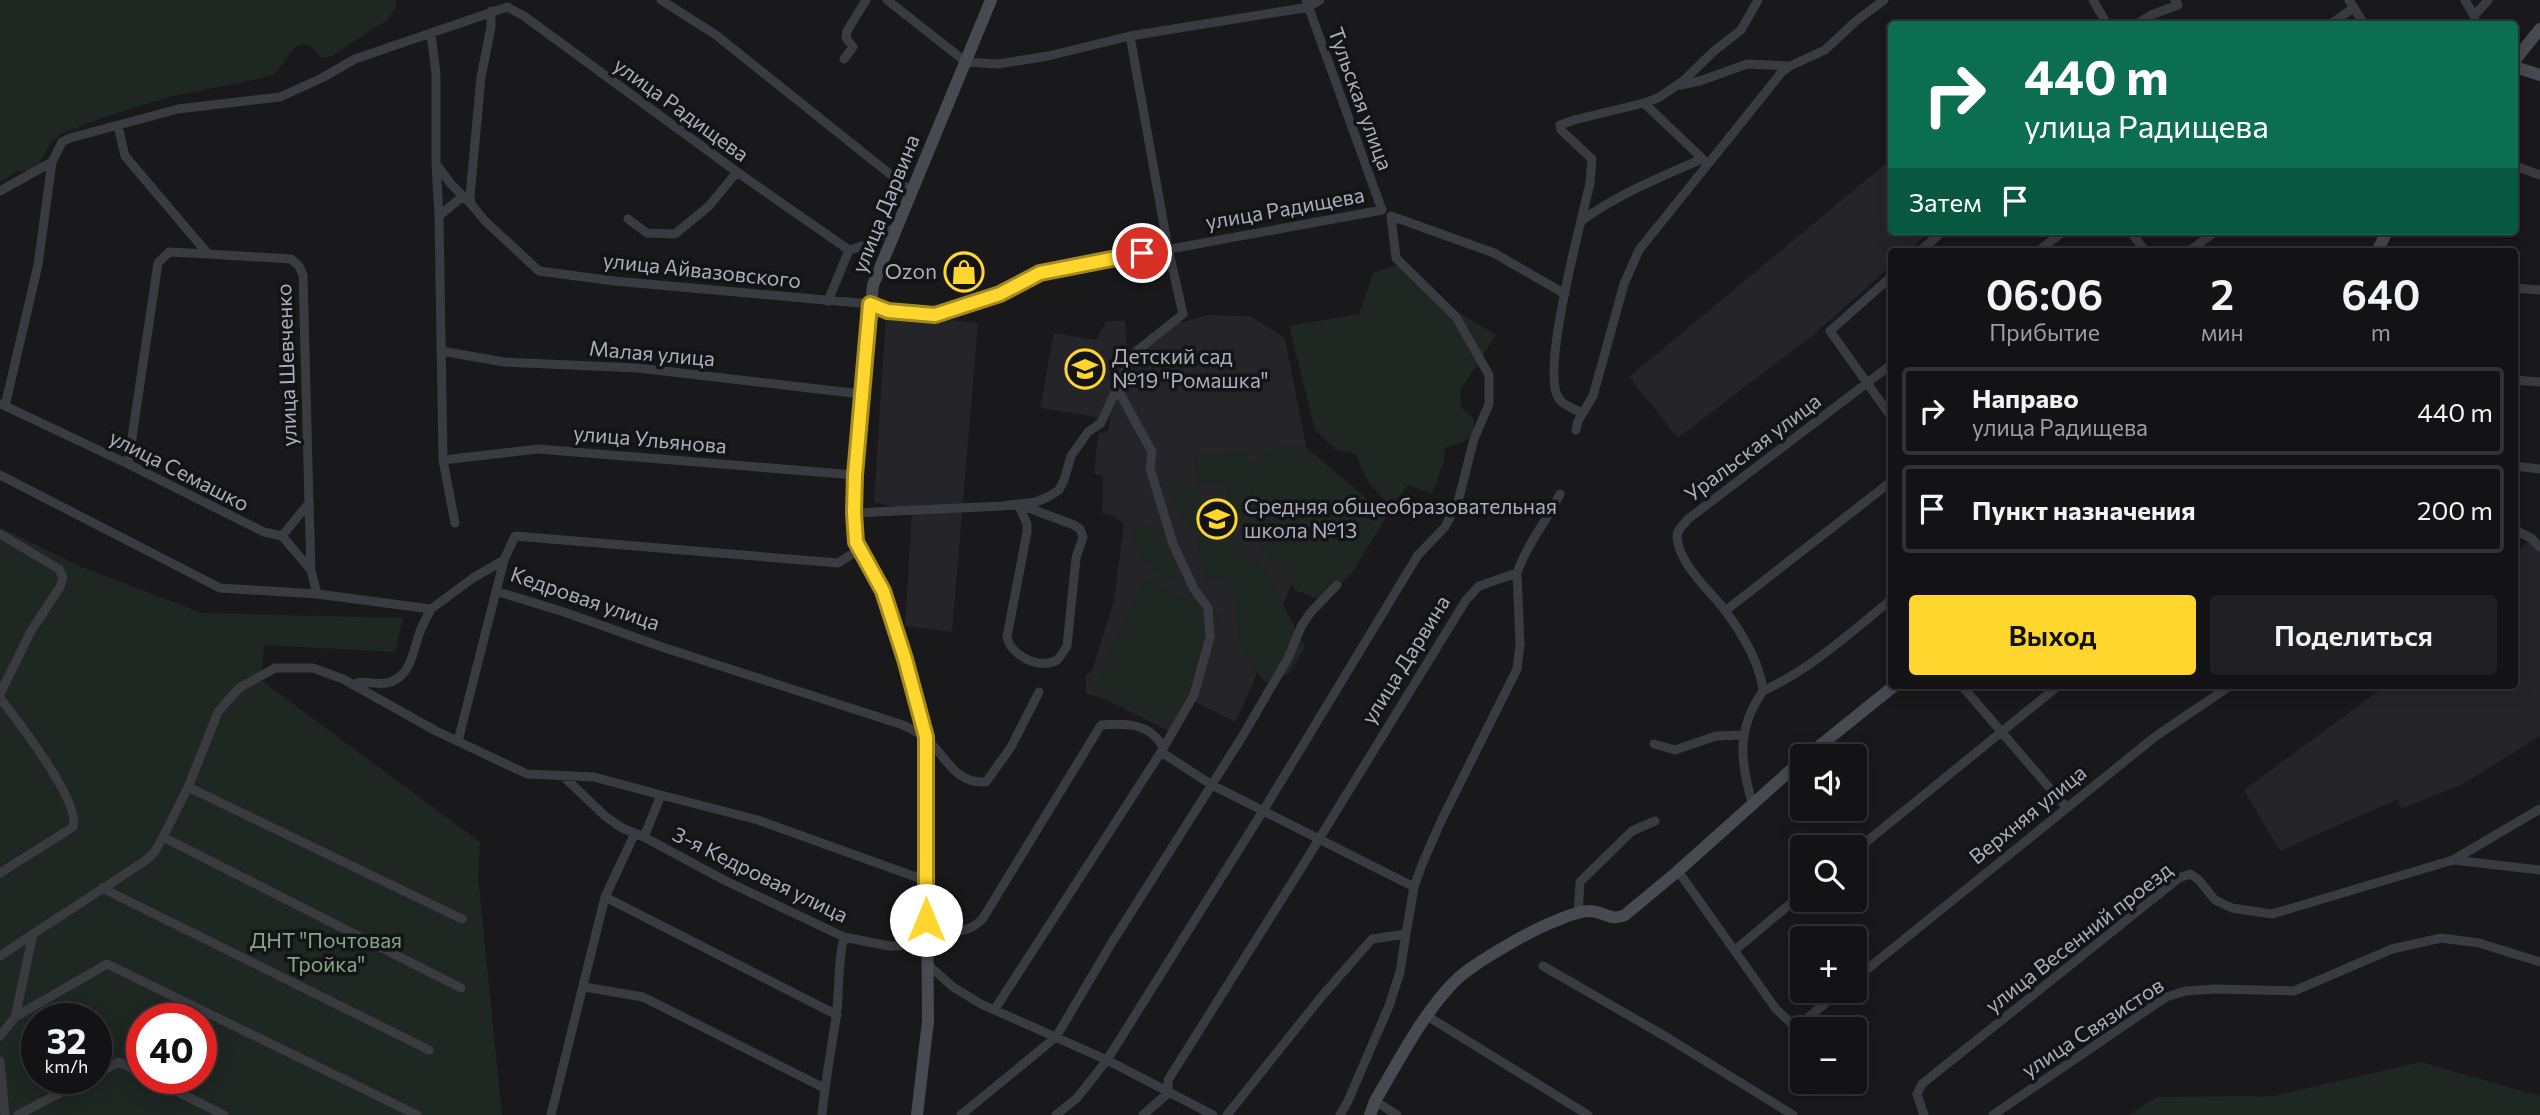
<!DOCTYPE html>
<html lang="ru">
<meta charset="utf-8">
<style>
body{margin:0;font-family:Commissioner,sans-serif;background:#202022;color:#f1f3f6;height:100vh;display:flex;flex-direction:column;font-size:26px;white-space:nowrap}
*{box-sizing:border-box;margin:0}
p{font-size:23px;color:#9d9ea0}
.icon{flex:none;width:38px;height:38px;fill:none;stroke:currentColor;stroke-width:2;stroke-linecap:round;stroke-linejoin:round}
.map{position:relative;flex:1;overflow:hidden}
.drawer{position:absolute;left:1888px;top:248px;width:630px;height:441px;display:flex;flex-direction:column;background:#131315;border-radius:7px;box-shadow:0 4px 18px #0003,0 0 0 2px #323234}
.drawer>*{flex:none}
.guide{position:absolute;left:1888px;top:21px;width:630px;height:214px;border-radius:7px;box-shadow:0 4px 18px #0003,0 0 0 2px #323234;background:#0b6e4f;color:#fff;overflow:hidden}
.fabs{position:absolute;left:1790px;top:744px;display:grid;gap:14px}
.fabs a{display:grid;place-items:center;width:77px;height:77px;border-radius:7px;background:#131315;box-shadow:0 4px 18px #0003,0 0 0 2px #323234;font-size:35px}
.speed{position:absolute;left:21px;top:1003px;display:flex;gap:14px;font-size:35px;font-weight:700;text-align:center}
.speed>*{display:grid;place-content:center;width:91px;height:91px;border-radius:50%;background:#131315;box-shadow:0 4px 18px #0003,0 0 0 2px #323234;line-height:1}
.speed small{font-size:18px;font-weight:400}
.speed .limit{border:10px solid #d22;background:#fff;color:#111}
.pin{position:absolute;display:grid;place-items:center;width:60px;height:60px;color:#fff;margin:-30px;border:4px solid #fff;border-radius:50%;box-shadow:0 2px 7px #0007}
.me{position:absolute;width:77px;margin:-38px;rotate:0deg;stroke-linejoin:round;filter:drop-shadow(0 0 5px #0008)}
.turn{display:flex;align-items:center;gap:24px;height:147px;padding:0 21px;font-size:32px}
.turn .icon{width:91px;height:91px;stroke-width:2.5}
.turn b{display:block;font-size:49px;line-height:60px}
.then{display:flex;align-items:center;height:66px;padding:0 21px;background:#0003;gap:14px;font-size:26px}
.eta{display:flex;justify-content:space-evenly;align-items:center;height:119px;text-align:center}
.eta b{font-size:42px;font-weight:600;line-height:49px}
.cta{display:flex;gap:14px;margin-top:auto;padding:14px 21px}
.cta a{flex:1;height:80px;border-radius:7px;background:#ffd62e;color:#111;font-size:28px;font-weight:600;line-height:80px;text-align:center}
.cta a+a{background:#202022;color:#f1f3f6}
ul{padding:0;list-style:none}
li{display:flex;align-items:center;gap:21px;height:88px;margin:0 14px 10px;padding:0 7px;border:4px solid #323234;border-radius:7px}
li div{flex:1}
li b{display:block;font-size:26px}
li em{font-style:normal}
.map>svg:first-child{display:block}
.built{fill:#252529}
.green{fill:#1e2721;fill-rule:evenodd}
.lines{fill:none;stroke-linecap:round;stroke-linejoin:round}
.street{stroke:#3a3a41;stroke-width:9}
.secondary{stroke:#484951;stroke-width:12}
.route-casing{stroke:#a68b1e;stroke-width:18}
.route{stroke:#ffd62e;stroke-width:12}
.labels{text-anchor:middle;stroke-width:7;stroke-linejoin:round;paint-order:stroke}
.street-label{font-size:21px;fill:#abadbc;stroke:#141417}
.poi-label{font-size:21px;fill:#abadbc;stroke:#141417;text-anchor:start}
.park-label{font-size:21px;fill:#80a888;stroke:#141417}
</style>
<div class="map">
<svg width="2540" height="1115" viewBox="0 0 2540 1115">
<rect width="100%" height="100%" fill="#19191c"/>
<path class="built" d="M1892,158V231H1930L1907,252H1892V265L1812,336L1678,438L1629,377Z
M886,314L978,323L952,632L905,626L912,511L874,502Z
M1208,315L1250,316L1285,338L1319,512L1252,686L1235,722L1187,698L1169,731L1109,701L1086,693V675L1092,671L1114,600L1124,524L1112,515L1102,513L1103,475L1094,474L1098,434L1108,431L1111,413L1132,364L1152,341L1174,324Z
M1106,321H1125L1128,358L1100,420L1091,416L1040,408L1054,333L1096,340Z
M2532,536L2540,544V736L2463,784L2401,809L2398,799L2280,851L2244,790L2385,686H2515V555Z"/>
<path class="green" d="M0,0H396V7L387,20L330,57L321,58C297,23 287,65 274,74C271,76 267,76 263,78L169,97L99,119L61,134L50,144L38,166L30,171H18L0,182Z
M1399,264L1435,298L1496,335L1460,391L1461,408L1474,418C1475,441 1465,441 1445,448L1444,461L1432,494L1408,485L1393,505C1375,495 1362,475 1357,455L1335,449L1315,430L1289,326L1359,314L1373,273Z
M1277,446L1306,447L1387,516L1352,573L1329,595L1316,598L1297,591L1226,505V494L1229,483L1197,486L1194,456L1247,451L1249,465Z
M1175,472L1217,514L1267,573L1305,647L1288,675L1264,682L1240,646L1236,604L1231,586L1220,579L1206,582L1198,544L1168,489L1166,474Z
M1143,521C1157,537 1183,559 1175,581C1146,567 1134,557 1132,525Z
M0,527L79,566L202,613L403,618L395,652L264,645L261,680L480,842L478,875L502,1115H0ZM37,1018H96V1078H37ZM142,1018H201V1078H142Z
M1143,579L1223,615L1171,728L1093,691Z
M2421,1062L2540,1096V1115H2128L2157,1097L2273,1096Z"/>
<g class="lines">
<path class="street" d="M661,0L716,35L911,191
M887,0L966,62L998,64L1048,56L1130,36L1309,7L1320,0
M2093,0L2107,24
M2349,0L2364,24
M2465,0L2474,16
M491,11V27L481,77L470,196L471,204L485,221L539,271L614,281L870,304C933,328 984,303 1040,273L1382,210L1306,0
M2137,24L2151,15L2178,5L2175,0
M2331,24L2353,8
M2476,24L2474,16L2488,0
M431,33L436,74V164L451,184L470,203
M844,59L853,47L846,38L847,31L866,0
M1680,85L1700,81L1747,64L1790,66
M1644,103L1658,98L1683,81L1714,51L1741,30L1758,0
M118,126L125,156L208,254L291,259L299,266L303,275L309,503L282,536
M436,164L439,216L443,460L455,523
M2515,166L2540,175
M0,191L52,162
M439,216L463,196
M628,219L647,233L675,234L709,206L737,172
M1581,221C1619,194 1660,177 1702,159
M2130,231L2146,252
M1919,252L1943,231
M2037,252L2064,231
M2188,252L2216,231
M1892,276L1830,331L1892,418
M2515,288L2540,290
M828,301L849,250L866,245L897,226
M441,351L504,362L638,368L861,394
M1892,364L1688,519C1684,524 1677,529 1677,537C1679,564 1708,589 1724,609C1742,633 1760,662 1763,691C1811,669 1851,632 1892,599
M2515,380L2540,382
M1117,388L1133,354L1183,314L1168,248L1130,36
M1,404L128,464L264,532L282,536L311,570L317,594
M5,406L38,265L52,162L62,142L70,138L178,109L280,97L322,78L355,59L507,7L524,16L737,172L849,250
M1582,413C1573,408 1561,405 1557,395C1543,362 1581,223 1590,183L1592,159L1561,130L1560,125L1574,120L1644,103L1708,164
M1576,430L1578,421L1593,396L1624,284L1639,250L1781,73L1790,66L1825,50L1856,21L1884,0
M443,460L538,449L855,475
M128,464L158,263L169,252L208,254
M2515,466L2540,469
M0,475L220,588L317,594L431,609L473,578L504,560
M309,503L311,570
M1018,504L1074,525L1080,529L1083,537L1076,558L1067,646C1064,651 1061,656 1057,660C1040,670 1011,656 1007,637L1027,532V524Z
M854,513L1002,506L1036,502L1048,497L1059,490L1064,480L1071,456L1088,432L1101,423L1117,388L1152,452L1150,468L1173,544L1194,589L1208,608L1210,637L1194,695L1161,752L1212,785L1414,887
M2515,530L2531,538L2540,547
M0,534L59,569L63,577L60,587L31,631L0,694
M1517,573C1528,542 1546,522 1560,494
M496,591L567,613L662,647L903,725C911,729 920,733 927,739C946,757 955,784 986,782L1011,747L1039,692
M1725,611L1892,481
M353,685C364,678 378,687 391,682C413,673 413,648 421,629C424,622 428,615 431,609
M1962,686L2066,807
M0,698C17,720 81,802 73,827L0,873
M458,741L504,560L515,536L838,563L860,549
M1654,744L1675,750L1716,736L1742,735
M563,776L605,816L622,828L644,837L724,880L844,937L889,946H900L953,932
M188,787L218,712L239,688L275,668H313L343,679L436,731L527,774L594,777L661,795
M1753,805C1740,763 1736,729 1763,691
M163,837L188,787L462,919
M644,837L661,795L758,820L927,881C933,897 938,920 953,932C965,930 975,928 983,918L1101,725C1126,723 1150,723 1163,747
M1855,851L2058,686
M2453,860L2540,809
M1678,871L1776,1009L1793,1025L1803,1022L1841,990
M102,888L429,1050
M605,897L837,1015
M1578,914L1580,882L1632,831L1655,821
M1735,950L1802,894
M0,956L33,934
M926,963L953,987L981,1004L1107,1060L1213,1115
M1543,966L1668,1038L1793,1115
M1855,979L2156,736L2230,686
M584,987L643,997L824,1088
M995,1009L1161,752
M1427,1016L1588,1115
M0,1036L15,1017
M0,1061L5,1115
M96,1074L119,1062L142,1074
M150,1078L224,1115
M1375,1101L1397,1115
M18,1115L88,1078
M417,1115L107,964L15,1017L33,934L145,861L154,853L163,837L461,988
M551,1115L605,897L635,833
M822,1115C825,1082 831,1051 836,1018C840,990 837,965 844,937
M961,1115L1056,1037L1111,944L1242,737L1288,658L1301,627L1310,613L1337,585
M1056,1115L1077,1098L1107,1060L1263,811L1418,555L1445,527L1458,502L1474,439L1489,404V375L1456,317L1396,258L1391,216L1494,253L1565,294
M1143,1115L1168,1093V1080L1300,870L1466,600L1479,586L1517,573L1520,644L1517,669L1442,819L1423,862L1414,887L1406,934L1372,939L1322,996L1227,1115
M1340,1115L1348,1101L1389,1006L1400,972L1406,934
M1924,1115L1917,1094L1922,1084L2179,878L2190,874L2198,879L2215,900L2232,908L2272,914L2453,860L2540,870
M1993,1115L2166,997L2186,991L2215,989L2294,991L2392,949L2441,938L2479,943L2540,962"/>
<path class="secondary" d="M2515,60L2540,29
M2515,67L2540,75
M2377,252L2387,231
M1807,756L1894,686
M917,1115L928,1021L926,737L905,658L883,591L856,542L855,475L873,285L991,0
M1370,1115L1375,1101C1399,1061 1422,1014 1456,980C1474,963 1528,932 1553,922C1563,918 1578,911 1589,911C1603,911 1611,922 1625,915L1678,871L1802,760"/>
</g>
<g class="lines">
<g class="route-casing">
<path id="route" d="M926,920V737L905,659L883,591L856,542L854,513L855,475L870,304L888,311L935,315L1000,294L1040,273L1142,253"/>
</g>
<use href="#route" class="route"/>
</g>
<defs>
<g id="shop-ring" transform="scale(2.0125)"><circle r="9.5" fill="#141417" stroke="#ffd62e" stroke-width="1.5"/><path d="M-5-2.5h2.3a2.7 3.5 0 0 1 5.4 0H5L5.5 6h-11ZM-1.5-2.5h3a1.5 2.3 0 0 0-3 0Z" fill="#ffd62e"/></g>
<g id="school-ring" transform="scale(2.0125)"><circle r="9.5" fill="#141417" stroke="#ffd62e" stroke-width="1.5"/><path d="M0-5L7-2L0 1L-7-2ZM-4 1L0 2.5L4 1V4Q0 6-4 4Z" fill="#ffd62e"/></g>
</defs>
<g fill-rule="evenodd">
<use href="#shop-ring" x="964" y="272"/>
<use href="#school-ring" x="1085" y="369"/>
<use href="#school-ring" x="1217" y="519"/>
</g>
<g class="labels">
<g class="street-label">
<text transform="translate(1360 99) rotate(70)" y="7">Тульская улица</text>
<text transform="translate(681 110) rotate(36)" y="7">улица Радищева</text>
<text transform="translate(886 204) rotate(-68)" y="7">улица Дарвина</text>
<text transform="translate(1285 209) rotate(-10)" y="7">улица Радищева</text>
<text transform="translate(702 271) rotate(6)" y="7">улица Айвазовского</text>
<text transform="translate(652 354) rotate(5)" y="7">Малая улица</text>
<text transform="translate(287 365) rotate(-92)" y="7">улица Шевченко</text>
<text transform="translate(650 440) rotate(5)" y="7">улица Ульянова</text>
<text transform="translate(1753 448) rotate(-37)" y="7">Уральская улица</text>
<text transform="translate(179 471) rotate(27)" y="7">улица Семашко</text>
<text transform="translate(585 599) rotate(19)" y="7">Кедровая улица</text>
<text transform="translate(1406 660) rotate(-58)" y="7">улица Дарвина</text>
<text transform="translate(2028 815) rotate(-39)" y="7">Верхняя улица</text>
<text transform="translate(760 875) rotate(26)" y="7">3-я Кедровая улица</text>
<text transform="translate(2079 938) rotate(-38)" y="7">улица Весенний проезд</text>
<text transform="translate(2093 1028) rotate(-33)" y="7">улица Связистов</text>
</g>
<g class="poi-label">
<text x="937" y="279" text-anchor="end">Ozon</text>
<text x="1112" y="364">Детский сад<tspan x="1112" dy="24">№19 "Ромашка"</tspan></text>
<text x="1244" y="514">Средняя общеобразовательная<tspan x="1244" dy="24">школа №13</tspan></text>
</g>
<g class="park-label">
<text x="326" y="948">ДНТ "Почтовая<tspan x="326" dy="24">Тройка"</tspan></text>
</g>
</g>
</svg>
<div class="fabs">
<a><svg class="icon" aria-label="sound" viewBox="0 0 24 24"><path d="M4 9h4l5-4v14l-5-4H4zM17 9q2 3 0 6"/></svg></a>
<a><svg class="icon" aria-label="search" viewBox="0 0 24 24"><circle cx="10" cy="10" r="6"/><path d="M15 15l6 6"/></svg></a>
<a>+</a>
<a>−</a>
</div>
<div class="speed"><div>32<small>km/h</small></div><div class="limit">40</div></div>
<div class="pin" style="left:1142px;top:253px;background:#d93025"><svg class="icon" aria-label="arrive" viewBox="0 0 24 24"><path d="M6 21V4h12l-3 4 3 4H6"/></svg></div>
<svg class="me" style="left:926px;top:920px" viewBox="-20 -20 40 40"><circle r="19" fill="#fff"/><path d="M0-13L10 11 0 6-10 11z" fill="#ffd62e"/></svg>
<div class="guide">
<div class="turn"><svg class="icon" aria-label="right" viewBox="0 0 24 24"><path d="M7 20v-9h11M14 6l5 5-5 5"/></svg><div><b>440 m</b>улица Радищева</div></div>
<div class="then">Затем<svg class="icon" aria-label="arrive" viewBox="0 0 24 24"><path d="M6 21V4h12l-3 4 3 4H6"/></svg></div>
</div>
<section class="drawer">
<div class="eta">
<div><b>06:06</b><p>Прибытие</p></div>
<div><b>2</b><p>мин</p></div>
<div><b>640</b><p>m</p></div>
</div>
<ul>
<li><svg class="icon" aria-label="right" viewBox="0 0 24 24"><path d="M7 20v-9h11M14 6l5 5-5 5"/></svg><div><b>Направо</b><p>улица Радищева</p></div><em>440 m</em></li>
<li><svg class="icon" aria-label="arrive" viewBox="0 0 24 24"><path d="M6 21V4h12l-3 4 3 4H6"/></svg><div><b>Пункт назначения</b></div><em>200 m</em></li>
</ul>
<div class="cta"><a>Выход</a><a>Поделиться</a></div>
</section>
</div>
